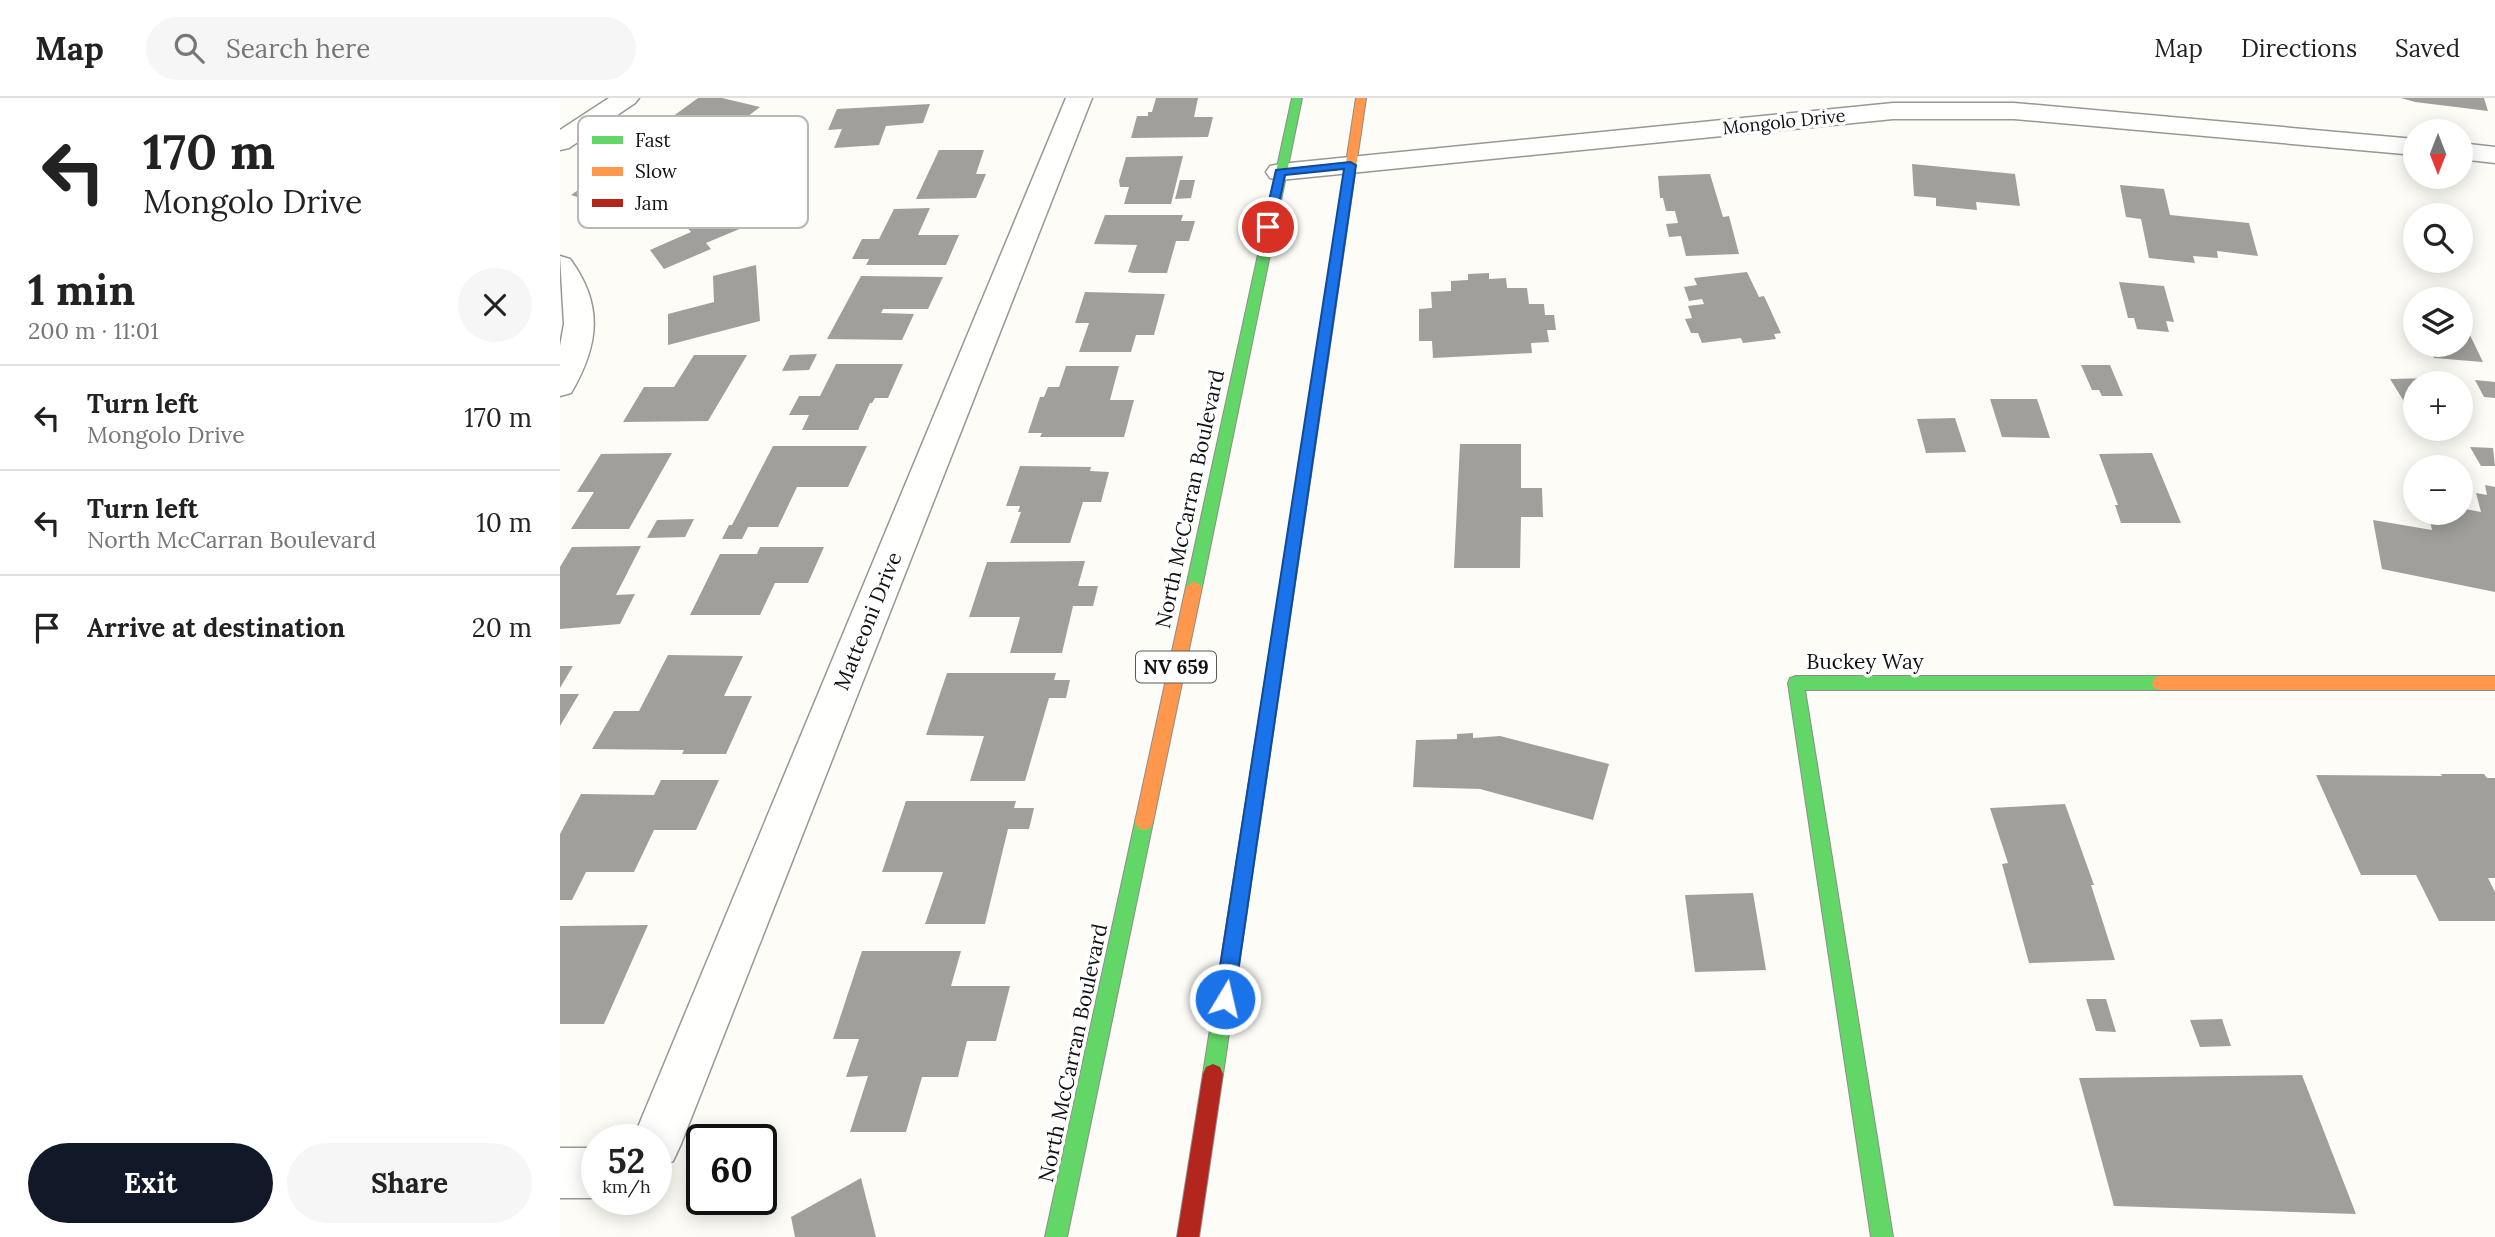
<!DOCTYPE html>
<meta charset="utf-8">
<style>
body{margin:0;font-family:Lora,serif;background:#f6f6f6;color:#222;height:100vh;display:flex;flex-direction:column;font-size:26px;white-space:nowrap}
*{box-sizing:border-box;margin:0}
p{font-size:23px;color:#767676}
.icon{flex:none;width:38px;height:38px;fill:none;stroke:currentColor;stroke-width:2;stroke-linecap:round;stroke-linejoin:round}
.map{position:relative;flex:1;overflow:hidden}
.drawer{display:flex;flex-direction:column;background:#fff;width:560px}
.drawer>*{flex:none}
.banner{background:#fff;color:#222;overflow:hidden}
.needle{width:46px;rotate:180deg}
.buttons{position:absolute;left:1843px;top:21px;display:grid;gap:14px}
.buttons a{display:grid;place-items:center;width:70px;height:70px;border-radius:50%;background:#fff;box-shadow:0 4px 18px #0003;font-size:35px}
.speed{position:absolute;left:21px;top:1026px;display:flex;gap:14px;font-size:35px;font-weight:700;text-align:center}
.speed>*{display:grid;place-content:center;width:91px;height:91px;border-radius:50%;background:#fff;box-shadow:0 4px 18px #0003;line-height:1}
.speed small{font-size:18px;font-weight:400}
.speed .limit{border:4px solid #111;border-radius:10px;background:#fff;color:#111}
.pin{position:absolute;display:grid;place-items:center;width:60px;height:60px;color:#fff;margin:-30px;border:4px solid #fff;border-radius:50%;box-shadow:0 2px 7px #0007}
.me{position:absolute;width:77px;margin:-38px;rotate:9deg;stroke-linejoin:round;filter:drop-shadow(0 0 5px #0008)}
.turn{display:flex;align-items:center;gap:24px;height:147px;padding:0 28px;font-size:32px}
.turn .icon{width:91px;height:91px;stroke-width:2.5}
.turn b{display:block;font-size:49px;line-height:60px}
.round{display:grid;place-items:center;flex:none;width:74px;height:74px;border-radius:37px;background:#f6f6f6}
.overview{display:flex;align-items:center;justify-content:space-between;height:119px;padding:0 28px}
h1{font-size:42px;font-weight:800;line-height:52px}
.primary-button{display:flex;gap:14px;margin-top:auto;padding:14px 28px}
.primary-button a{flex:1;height:80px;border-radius:42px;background:#111827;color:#fff;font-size:28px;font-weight:800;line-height:80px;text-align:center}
.primary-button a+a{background:#f6f6f6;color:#222}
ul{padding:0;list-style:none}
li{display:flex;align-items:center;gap:21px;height:105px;padding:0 28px;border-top:2px solid #e0e0e0}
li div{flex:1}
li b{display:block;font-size:26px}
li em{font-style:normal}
header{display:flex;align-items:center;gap:42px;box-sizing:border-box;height:98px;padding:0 35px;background:#fff;border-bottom:2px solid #e0e0e0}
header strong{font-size:33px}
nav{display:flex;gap:38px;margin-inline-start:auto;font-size:24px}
.search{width:490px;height:63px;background:#f6f6f6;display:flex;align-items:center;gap:18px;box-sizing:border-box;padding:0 24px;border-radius:38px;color:#767676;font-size:26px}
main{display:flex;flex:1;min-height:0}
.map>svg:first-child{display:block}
.building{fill:#a19f9c}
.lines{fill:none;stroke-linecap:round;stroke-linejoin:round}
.street-casing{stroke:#979795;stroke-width:3}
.fast-casing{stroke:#8e8d8b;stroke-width:2}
.slow-casing{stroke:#8e8d8b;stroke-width:2}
.jam-casing{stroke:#8e8d8b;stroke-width:2}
.street{fill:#fffffe;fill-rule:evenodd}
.fast{fill:#63d668;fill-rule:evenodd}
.slow{fill:#ff974d;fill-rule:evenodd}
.jam{fill:#b3261e;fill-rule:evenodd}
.route{fill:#1a73e8;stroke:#114b97;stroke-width:2}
.labels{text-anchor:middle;stroke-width:7;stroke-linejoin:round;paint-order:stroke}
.far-street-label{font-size:18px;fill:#111;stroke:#fff}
.shield{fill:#fff;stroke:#585858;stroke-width:2}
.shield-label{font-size:19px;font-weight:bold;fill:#111}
.street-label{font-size:21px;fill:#111;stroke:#fff}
.key{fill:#fff;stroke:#b8b8b8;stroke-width:2}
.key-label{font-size:19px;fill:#111}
</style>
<header>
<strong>Map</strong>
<div class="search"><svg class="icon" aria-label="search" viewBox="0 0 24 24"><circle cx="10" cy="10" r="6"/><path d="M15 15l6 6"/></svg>Search here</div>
<nav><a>Map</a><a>Directions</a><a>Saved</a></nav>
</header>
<main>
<section class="drawer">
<div class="banner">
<div class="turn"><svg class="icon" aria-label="left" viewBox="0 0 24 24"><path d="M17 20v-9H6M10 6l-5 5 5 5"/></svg><div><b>170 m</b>Mongolo Drive</div></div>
</div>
<div class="overview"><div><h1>1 min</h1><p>200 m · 11:01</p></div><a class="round"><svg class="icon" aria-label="close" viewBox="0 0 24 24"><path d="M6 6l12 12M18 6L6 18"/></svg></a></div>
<ul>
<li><svg class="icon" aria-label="left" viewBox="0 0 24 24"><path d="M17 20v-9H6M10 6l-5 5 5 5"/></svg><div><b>Turn left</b><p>Mongolo Drive</p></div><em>170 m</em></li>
<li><svg class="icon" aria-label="left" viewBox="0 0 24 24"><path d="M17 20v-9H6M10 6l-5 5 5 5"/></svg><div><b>Turn left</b><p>North McCarran Boulevard</p></div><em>10 m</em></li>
<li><svg class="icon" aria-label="arrive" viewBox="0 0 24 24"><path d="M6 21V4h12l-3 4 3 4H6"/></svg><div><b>Arrive at destination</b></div><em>20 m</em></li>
</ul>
<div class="primary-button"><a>Exit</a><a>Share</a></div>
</section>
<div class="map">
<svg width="1935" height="1139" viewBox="0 0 1935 1139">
<rect width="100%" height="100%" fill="#fdfcf7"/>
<path class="building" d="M138,0H162L200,9L141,54L86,38Z
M596,0H638L634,19H653L648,39L571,40L577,18H588V14H592Z
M1841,0H1924L1928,13L1855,4Z
M370,6L363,25L326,28L319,47L274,50L282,31L268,32L277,11Z
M65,50L108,63L45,108L11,97L41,76L32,73Z
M379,52H424L416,76H426L416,100L356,101Z
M623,58L611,106H564L569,89H560L559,83L566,59Z
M1352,66L1455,76L1460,108L1416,104L1417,112L1376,108V100L1354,98Z
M1150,76L1163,119L1169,118L1179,156L1126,158L1121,138L1109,139L1106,126L1118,125L1115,113H1106L1103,100H1100L1098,78Z
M620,82H635L631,100L615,101Z
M1560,87L1604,91L1610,117L1689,125L1698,158L1657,153L1658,160L1633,158L1635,165L1589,160L1581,121L1566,119Z
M158,91L189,127L146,145L151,151L104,171L90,152L131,134L111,110Z
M370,110L358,137H399L386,167H306L309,161H292L302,141H319L334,111Z
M545,117H623L621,123H635L629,143H616L607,175H573L568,174L577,147L534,146Z
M196,167L200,223L108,247V216L154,204L153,178Z
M1187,174L1199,199L1204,198L1221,235L1214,236L1216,241L1183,245L1181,240L1142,245L1138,235H1131L1125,221L1132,220L1128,208L1144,206L1142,201L1129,203L1124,189L1137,187L1134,180Z
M929,175V181L946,180L947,190H967L969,206H984L985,217H994L996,232H987L989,244L971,245L972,255L873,260L872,243H859V211L872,210L871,194L891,193V183L908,182V176Z
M301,178L383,179L368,211H323L321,215L354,216L342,242L267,241Z
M1559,184L1604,188L1614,224L1606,223L1609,234L1577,231L1574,220H1568Z
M525,194L605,196L594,237H576L571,254H519L529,225H515Z
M1900,228L1906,229L1923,264L1874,260L1868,247H1900Z
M257,256L249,272L222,273L230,257Z
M134,257H187L148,323L63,324L84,289H114Z
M276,266H343L328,300H315L312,305H310L298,332H242L249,317H229L239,298H260Z
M1521,267H1550L1563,298H1542L1539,292H1532Z
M506,268H559L550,302H574L564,339H480L482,335H468L480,299H484L488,289H499Z
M1875,280L1878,285H1855V321L1830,281Z
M1915,282L1935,284V300L1924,299Z
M1430,301H1477L1490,340L1442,339Z
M1395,320L1406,354L1366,355L1357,321Z
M900,346H961V390H982L983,419H961L960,470H894Z
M213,348H307L288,389H237L218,429H188L182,441H162L169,427H172Z
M1910,349L1933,350L1935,368H1921Z
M112,355L69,431H11L34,394H17L41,356Z
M1592,355L1621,425H1561L1555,407H1558L1539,356Z
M460,368L531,369L530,373L549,374L541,404H523L510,445H450L461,414H458L460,408H446Z
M1925,387L1935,389V494L1822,471L1813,422L1872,432L1868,415H1900V410L1921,414L1916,395L1927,397Z
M134,421L125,439L87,440L97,422Z
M81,448L56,497L75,496L60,526L0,531V469L12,449Z
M200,449H264L248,485H215L200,517H130L160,456H197Z
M525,463L518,488H538L533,508H513L502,555H450L460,519H409L427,464Z
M108,557L183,558L164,598H192L166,656H122L124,652L32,651L54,613H79Z
M0,568H13L0,590Z
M387,575H496L494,582H510L506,600H489L465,683H410L424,638L366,637Z
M0,596H19L0,628Z
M913,635V640L940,638L1049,666L1033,722L920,691L853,689L856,642L897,641V636Z
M1881,676H1924L1927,680H1935V780H1928L1935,794V823H1879L1856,777H1801L1756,677L1882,678Z
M101,682H159L136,732H94L74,774H26L12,802H0V736L21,696L94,697Z
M346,703H456L454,710H474L469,731H448L425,826H365L383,774H322Z
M1505,706L1534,787H1531L1555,862L1469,865L1442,766L1448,765L1430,710Z
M1193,795L1206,872L1135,874L1125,797Z
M88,827L44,926H0V828Z
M302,853H401L391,888H450L436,943H407L398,979H362L346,1034H290L308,978L286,979L299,941H273Z
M1526,901H1546L1556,934L1536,933Z
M1662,921L1671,948L1640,949L1630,922Z
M1742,977L1796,1116L1554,1108L1519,980Z
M301,1080L316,1139H235L231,1119Z"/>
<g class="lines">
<g class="street-casing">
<path id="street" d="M49,0H79L75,5L9,50L0,52V32Z
M506,0H532L121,1046L113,1063L96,1071V1041H73Z
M1333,5H1454L1855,41V57L1454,21H1333L720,82L710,80L706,74L710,68L720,66Z
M1900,45L1935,49V65L1900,61Z
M0,158L10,161C44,207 39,247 11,295L0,298V248L4,226Z
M0,1050H37V1100H0Z"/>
</g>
<g class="fast-casing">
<path id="fast" d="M732,0H742L642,489L634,495L626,489Z
M768,216L774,220L663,976L660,983L653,986L646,983L643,976L762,220Z
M1236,578H1600L1606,580L1608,585L1606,590L1600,592H1245L1333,1139H1311L1228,585L1230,580Z
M584,716L590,718L593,724L507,1139H485L575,724L578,718Z"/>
</g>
<g class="slow-casing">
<path id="slow" d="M796,0H806L774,220L768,224L762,220Z
M634,483L642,489L593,724L590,730L584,732L578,730L575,724L626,489Z
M1600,578H1935V592H1600L1594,590L1592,585L1594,580Z"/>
</g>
<g class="jam-casing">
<path id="jam" d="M653,966L660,969L663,976L639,1139H617L643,976L646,969Z"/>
</g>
<use href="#street" class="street"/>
<use href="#fast" class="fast"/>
<use href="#slow" class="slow"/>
<use href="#jam" class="jam"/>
</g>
<path class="route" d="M790,64L796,67L674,901L671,907L665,910L658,907L655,901L784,71L725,77L714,129L708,132L703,129L716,72Z"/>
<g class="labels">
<g class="far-street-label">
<text transform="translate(1224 24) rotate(-6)" y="6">Mongolo Drive</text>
</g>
<rect class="shield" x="576" y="553.5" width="80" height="31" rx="5"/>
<g class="shield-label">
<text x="616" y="576">NV 659</text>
</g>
<g class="street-label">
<text transform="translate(630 401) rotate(-78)" y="7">North McCarran Boulevard</text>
<text transform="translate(308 523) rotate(-68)" y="7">Matteoni Drive</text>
<text x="1305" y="571">Buckey Way</text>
<text transform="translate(513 955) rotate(-78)" y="7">North McCarran Boulevard</text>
</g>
</g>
<rect x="18" y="18" width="230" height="112" rx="10" class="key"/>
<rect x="32" y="38" width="31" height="8" fill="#63d668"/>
<rect x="32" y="69" width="31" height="9" fill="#ff974d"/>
<rect x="32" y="101" width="31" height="8" fill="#b3261e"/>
<g class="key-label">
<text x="75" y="49">Fast</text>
<text x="75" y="80">Slow</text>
<text x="75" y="112">Jam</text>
</g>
</svg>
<div class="buttons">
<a><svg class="needle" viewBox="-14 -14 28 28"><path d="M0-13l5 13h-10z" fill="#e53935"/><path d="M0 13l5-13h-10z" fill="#767676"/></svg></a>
<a><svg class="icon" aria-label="search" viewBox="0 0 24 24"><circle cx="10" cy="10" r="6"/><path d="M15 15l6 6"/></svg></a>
<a><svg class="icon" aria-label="layers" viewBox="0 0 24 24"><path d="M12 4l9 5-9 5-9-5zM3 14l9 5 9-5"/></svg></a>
<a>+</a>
<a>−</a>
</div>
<div class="speed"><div>52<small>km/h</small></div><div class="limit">60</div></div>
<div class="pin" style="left:708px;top:129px;background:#d93025"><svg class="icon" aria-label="arrive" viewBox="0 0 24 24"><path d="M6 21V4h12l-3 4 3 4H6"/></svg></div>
<svg class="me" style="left:665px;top:901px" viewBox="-20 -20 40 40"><circle r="17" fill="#1a73e8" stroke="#fff" stroke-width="3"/><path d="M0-11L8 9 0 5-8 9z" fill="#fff"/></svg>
</div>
</main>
